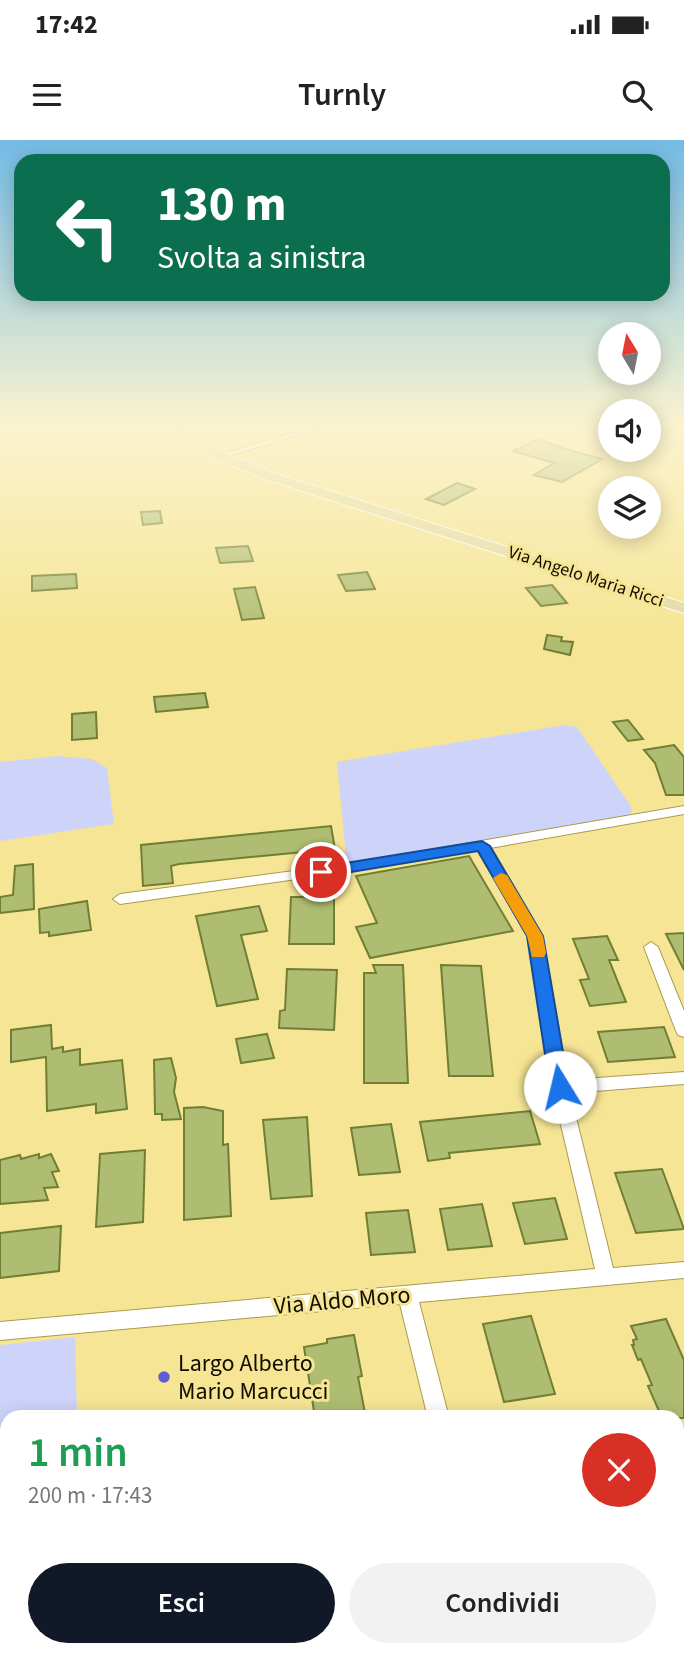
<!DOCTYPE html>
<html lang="it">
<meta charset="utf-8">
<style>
body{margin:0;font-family:"Source Sans 3",sans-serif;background:#f2f2f2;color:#222;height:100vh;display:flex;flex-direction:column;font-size:26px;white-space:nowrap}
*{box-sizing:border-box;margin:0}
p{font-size:23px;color:#767676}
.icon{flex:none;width:38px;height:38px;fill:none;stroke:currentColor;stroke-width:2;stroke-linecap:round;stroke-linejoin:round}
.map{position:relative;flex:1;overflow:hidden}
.panel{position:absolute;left:0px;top:1270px;width:684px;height:247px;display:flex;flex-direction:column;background:#fff;border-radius:21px 21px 0 0;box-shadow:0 4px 18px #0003}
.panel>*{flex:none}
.banner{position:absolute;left:14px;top:14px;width:656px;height:147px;border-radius:21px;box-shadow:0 4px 18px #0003;background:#0b6e4f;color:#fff;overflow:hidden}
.needle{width:46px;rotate:350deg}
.buttons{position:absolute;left:598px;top:182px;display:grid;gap:14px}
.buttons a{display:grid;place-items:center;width:63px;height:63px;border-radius:50%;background:#fff;box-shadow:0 4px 18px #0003;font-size:35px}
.pin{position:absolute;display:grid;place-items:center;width:60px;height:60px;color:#fff;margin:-30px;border:4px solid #fff;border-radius:50%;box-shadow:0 2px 7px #0007}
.me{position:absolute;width:77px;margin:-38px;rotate:351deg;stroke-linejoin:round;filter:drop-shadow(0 0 5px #0008)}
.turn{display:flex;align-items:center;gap:24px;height:147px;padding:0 28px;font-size:32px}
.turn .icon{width:91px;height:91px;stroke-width:2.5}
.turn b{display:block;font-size:49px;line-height:60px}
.round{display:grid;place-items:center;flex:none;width:74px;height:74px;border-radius:37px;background:#f2f2f2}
.overview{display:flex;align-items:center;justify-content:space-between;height:119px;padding:0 28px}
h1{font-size:42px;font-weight:600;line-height:52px;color:#1e9e55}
.action{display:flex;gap:14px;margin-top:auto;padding:14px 28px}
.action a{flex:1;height:80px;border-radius:42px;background:#111827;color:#fff;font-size:28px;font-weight:600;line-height:80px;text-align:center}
.action a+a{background:#f2f2f2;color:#222}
.status{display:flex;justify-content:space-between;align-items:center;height:49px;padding:0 35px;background:#fff;direction:ltr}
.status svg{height:19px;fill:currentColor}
header{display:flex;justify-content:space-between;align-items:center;height:91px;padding:0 28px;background:#fff;font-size:32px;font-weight:600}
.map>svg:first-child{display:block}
.green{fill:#ced4f9}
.building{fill:#aebd72;stroke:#717f32;stroke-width:2}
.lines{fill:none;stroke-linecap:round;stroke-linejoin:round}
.minor-casing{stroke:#ab9b4b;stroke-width:2}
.primary-casing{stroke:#fff;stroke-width:2}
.minor{fill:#fff;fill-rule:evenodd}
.primary{fill:#e3d9a7;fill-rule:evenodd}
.route{fill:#1a73e8;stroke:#114b97;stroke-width:2}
.slow{fill:#f59e0b}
.poi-dot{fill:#5d5ed6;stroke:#f6e594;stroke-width:2.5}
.labels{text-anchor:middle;stroke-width:6;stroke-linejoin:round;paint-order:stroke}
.far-street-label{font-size:18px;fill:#120d00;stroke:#f6e594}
.near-street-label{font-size:24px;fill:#120d00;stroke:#f6e594}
.near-poi-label{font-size:24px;fill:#120d00;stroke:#f6e594;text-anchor:start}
</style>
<div class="status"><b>17:42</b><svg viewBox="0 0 49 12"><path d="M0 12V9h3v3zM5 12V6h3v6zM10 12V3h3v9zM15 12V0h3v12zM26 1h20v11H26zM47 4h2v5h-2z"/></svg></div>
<header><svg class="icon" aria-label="menu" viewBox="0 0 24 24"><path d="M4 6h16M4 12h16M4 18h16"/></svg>Turnly<svg class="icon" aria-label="search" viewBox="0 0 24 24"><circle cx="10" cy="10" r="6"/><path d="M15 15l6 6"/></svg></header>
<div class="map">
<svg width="684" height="1517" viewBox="0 0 684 1517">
<rect width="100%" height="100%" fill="#f6e594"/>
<path class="green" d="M564,585L577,587L630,665L632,672L627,676L347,728L337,622Z
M58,616L92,619L107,628L114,684L0,701V622Z
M75,1197L77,1277L7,1278V1510H81V1517H0V1205Z"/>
<path class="building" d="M538,299L565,309L602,319L562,342L534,335L554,323L513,311Z
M457,343L475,349L444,365L426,359Z
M160,371L162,383L143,385L141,372Z
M248,406L253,421L220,423L216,408Z
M367,432L375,449L346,451L338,435Z
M76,434L77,448L32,451V436Z
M552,445L567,463L541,466L526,448Z
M255,447L264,478L242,480L234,449Z
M547,495L562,497L561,501L573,502L570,515L544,509Z
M205,553L208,567L156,572L154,557Z
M96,572L97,598L72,600V574Z
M628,580L643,599L628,601L613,582Z
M674,605L684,617V655H666L655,623L644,610Z
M331,686L335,709L179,724L171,726L173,743L143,746L141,705Z
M469,716L513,791L370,818L356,787L377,783L356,736Z
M33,724L34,769L0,773V757L13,755L15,726Z
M291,757H334V804H289Z
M87,761L91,790L49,796V792L40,793L39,769Z
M259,766L267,791L241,795L258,859L217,866L196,776Z
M684,793V830L666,794Z
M607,796L618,820H609L626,862L590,866L580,840L589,839L573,799Z
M373,825H403L408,943H364V833H376Z
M441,825L481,826L493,936H449Z
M287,829L337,830L334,890L279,888L280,871L285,870Z
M51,885L52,909L63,907V912L80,909V925L122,920L127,969L96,973V964L47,971L46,917L11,922V890Z
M664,887L675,917L608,922L598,892Z
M267,894L274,918L241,923L236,899Z
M171,918L176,938L174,952L181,979L162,980V974H155L154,920Z
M203,967L223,971V1005L228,1004L231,1076L184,1080V968Z
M530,971L540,1004L449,1013L450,1018L428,1021L420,982Z
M307,977L312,1056L271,1059L263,980Z
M391,984L400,1032L359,1035L351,988Z
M145,1010L143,1082L96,1087L100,1014Z
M39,1014V1018L51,1014L59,1031L52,1032L58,1047L44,1048L48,1060L0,1064V1020L20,1015L21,1019Z
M662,1029L684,1089L636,1093L615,1033Z
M555,1058L567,1099L525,1104L513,1063Z
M482,1064L492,1106L448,1110L440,1069Z
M408,1070L415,1112L371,1115L366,1073Z
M61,1086L59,1131L0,1138V1093Z
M531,1176L555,1254L504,1262L483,1184Z
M666,1179L684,1220V1278H662L648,1246L652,1245L641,1219L638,1220L632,1205H634L633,1200L637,1199L631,1186Z
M354,1195L362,1236L358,1237L366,1278H315L304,1207L327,1203V1199Z"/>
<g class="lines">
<g class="minor-casing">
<path id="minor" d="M307,288H320L223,318L216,316Z
M684,666V674L490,708L542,796L567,940L684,932V944L570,953L613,1128L684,1122V1138L419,1162L449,1278H428L400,1164L0,1200V1182L595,1129L552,947L528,796L477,710L347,732L120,764L113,759L120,754L347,724Z
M651,802L658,807L684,871V897L678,895L676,891L644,807Z
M488,1510H512L513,1517H489Z"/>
</g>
<g class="primary-casing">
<path id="primary" d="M169,288H184L224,313L273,333L684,463V473L265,339L216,319Z"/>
</g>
<use href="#minor" class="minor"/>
<use href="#primary" class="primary"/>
</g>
<linearGradient id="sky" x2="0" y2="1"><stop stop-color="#73bbe5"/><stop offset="0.57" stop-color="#fbf3cf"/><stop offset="1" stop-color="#fbf3cf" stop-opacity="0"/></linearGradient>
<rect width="684" height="501" fill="url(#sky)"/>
<path class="route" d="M482,701L490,706L543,796L569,947L566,952L560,955L553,952L550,947L527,796L478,711L321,737L314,732L321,727Z"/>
<path class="slow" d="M501,733L507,735L543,796L546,813L544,817H532L527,796L493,738Z"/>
<circle class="poi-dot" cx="164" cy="1237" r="7"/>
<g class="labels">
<g class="far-street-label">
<text transform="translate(586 436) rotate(18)" y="6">Via Angelo Maria Ricci</text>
</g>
<g class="near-street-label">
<text transform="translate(342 1160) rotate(-5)" y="8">Via Aldo Moro</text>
</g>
<g class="near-poi-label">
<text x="178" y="1231">Largo Alberto<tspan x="178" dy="28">Mario Marcucci</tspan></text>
</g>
</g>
</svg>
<div class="buttons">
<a><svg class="needle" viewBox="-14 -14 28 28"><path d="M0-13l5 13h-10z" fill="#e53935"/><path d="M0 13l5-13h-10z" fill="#767676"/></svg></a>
<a><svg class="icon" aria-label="sound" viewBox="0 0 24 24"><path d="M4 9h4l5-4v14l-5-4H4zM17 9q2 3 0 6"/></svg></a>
<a><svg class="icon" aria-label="layers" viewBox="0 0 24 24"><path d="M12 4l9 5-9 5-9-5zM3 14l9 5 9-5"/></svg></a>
</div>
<div class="pin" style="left:321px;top:732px;background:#d93025"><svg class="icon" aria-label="arrive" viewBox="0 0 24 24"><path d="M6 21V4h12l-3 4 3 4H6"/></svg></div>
<svg class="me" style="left:560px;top:947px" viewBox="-20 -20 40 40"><circle r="19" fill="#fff"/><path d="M0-13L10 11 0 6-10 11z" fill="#1a73e8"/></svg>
<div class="banner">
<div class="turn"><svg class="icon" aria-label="left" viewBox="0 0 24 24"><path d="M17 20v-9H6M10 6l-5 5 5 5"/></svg><div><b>130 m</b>Svolta a sinistra</div></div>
</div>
<section class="panel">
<div class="overview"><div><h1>1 min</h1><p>200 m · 17:43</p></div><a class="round" style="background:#d93025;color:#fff"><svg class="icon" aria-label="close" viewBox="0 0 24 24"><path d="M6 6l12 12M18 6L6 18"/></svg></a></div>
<div class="action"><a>Esci</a><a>Condividi</a></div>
</section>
</div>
